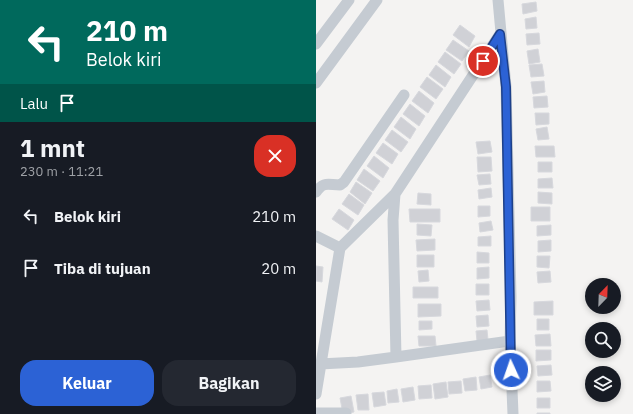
<!DOCTYPE html>
<html lang="id">
<meta charset="utf-8">
<style>
body{margin:0;font-family:"IBM Plex Sans",sans-serif;background:#242831;color:#f1f3f6;height:100vh;display:flex;flex-direction:column;font-size:15px;white-space:nowrap}
*{box-sizing:border-box;margin:0}
p{font-size:13px;color:#9ea1a6}
.icon{flex:none;width:22px;height:22px;fill:none;stroke:currentColor;stroke-width:2;stroke-linecap:round;stroke-linejoin:round}
.map{position:relative;flex:1;overflow:hidden}
.sheet{display:flex;flex-direction:column;background:#171b24;width:316px}
.sheet>*{flex:none}
.hud{background:#00695c;color:#fff;overflow:hidden}
.needle{width:26px;rotate:23deg}
.buttons{position:absolute;left:269px;top:278px;display:grid;gap:8px}
.buttons a{display:grid;place-items:center;width:36px;height:36px;border-radius:50%;background:#171b24;box-shadow:0 2px 6px #0003;font-size:20px}
.pin{position:absolute;display:grid;place-items:center;width:34px;height:34px;color:#fff;margin:-17px;border:2px solid #fff;border-radius:50%;box-shadow:0 1px 4px #0007}
.me{position:absolute;width:44px;margin:-22px;rotate:357deg;stroke-linejoin:round;filter:drop-shadow(0 0 3px #0008)}
.turn{display:flex;align-items:center;gap:14px;height:84px;padding:0 20px;font-size:18px}
.turn .icon{width:52px;height:52px;stroke-width:2.5}
.turn b{display:block;font-size:28px;line-height:34px}
.then{display:flex;align-items:center;height:38px;padding:0 20px;background:#0003;gap:8px;font-size:15px}
.round{display:grid;place-items:center;flex:none;width:42px;height:42px;border-radius:16px;background:#242831}
.headline{display:flex;align-items:center;justify-content:space-between;height:68px;padding:0 20px}
h1{font-size:24px;font-weight:800;line-height:30px}
.button{display:flex;gap:8px;margin-top:auto;padding:8px 20px}
.button a{flex:1;height:46px;border-radius:16px;background:#2c62d5;color:#fff;font-size:16px;font-weight:800;line-height:46px;text-align:center}
.button a+a{background:#242831;color:#f1f3f6}
ul{padding:0;list-style:none}
li{display:flex;align-items:center;gap:12px;height:52px;padding:0 20px}
li div{flex:1}
li b{display:block;font-size:15px}
li em{font-style:normal}
main{display:flex;flex:1;min-height:0}
.map>svg:first-child{display:block}
.building{fill:#d0d1d6;stroke:#d7d8dd}
.lines{fill:none;stroke-linecap:round;stroke-linejoin:round}
.minor{stroke:#c5cbd2;stroke-width:11}
.route-casing{stroke:#1d408a;stroke-width:10}
.route{stroke:#2c62d5;stroke-width:7}
</style>
<main>
<section class="sheet">
<div class="hud">
<div class="turn"><svg class="icon" aria-label="left" viewBox="0 0 24 24"><path d="M17 20v-9H6M10 6l-5 5 5 5"/></svg><div><b>210 m</b>Belok kiri</div></div>
<div class="then">Lalu<svg class="icon" aria-label="arrive" viewBox="0 0 24 24"><path d="M6 21V4h12l-3 4 3 4H6"/></svg></div>
</div>
<div class="headline"><div><h1>1 mnt</h1><p>230 m · 11:21</p></div><a class="round" style="background:#d93025;color:#fff"><svg class="icon" aria-label="close" viewBox="0 0 24 24"><path d="M6 6l12 12M18 6L6 18"/></svg></a></div>
<ul>
<li><svg class="icon" aria-label="left" viewBox="0 0 24 24"><path d="M17 20v-9H6M10 6l-5 5 5 5"/></svg><div><b>Belok kiri</b></div><em>210 m</em></li>
<li><svg class="icon" aria-label="arrive" viewBox="0 0 24 24"><path d="M6 21V4h12l-3 4 3 4H6"/></svg><div><b>Tiba di tujuan</b></div><em>20 m</em></li>
</ul>
<div class="button"><a>Keluar</a><a>Bagikan</a></div>
</section>
<div class="map">
<svg width="317" height="414" viewBox="0 0 317 414">
<rect width="100%" height="100%" fill="#f4f3f2"/>
<path class="building" d="M220,2L221,11L207,14L206,4Z
M220,17L221,28L210,29L209,19Z
M144,25L159,36L153,47L137,35Z
M223,33L224,44L211,45L210,34Z
M137,40L153,51L146,61L130,50Z
M222,49L224,62L213,64L211,51Z
M129,52L145,64L138,74L122,62Z
M226,64L228,76L215,77L213,65Z
M120,65L135,77L129,87L113,75Z
M111,77L127,89L120,99L104,87Z
M228,81L229,92L217,94L215,82Z
M103,91L118,103L112,113L96,101Z
M231,96L232,107L218,108L217,97Z
M94,104L109,116L103,126L87,114Z
M219,113H233V124L220,125Z
M85,117L100,129L94,139L78,127Z
M231,127L233,139L222,140L220,129Z
M76,130L92,142L85,152L69,140Z
M174,141L176,152L162,154L160,142Z
M67,143L82,154L76,164L60,153Z
M219,146H238L239,157H220Z
M58,156L73,168L67,178L51,166Z
M161,157H175L176,171L162,172Z
M222,162H236V172H222Z
M48,169L64,181L57,191L41,180Z
M174,174L175,184L163,185L161,175Z
M236,178L237,188H222V179Z
M40,182L56,193L49,204L34,192Z
M175,188L176,197L163,199L162,190Z
M222,192L236,193V204L222,203Z
M102,193L115,194V205L101,204Z
M33,194L48,205L42,215L26,204Z
M162,206H174V216L162,217Z
M215,207H234V221H215Z
M23,209L38,220L32,230L16,219Z
M93,209H124V222H94Z
M175,221L177,230L164,232L163,223Z
M101,224L116,225L115,236L101,235Z
M235,225V235L221,236V226Z
M175,236V246H162V237Z
M119,239V250L101,251L100,240Z
M235,240V251L222,252V241Z
M161,252L173,253V263H161Z
M101,255H118V267H101Z
M221,256H234L233,268L221,267Z
M0,266L7,267L6,282L0,281Z
M173,267V278L161,279V268Z
M112,270L113,281L103,282L102,271Z
M234,271L235,282L222,283L221,272Z
M160,284H173V295H160Z
M97,287H122V298H97Z
M173,300L174,310L161,311L160,301Z
M237,301V315H218V302Z
M102,304H125V316L102,317Z
M172,315L173,326L161,327L160,316Z
M221,319H233V330H221Z
M103,321H116V329L103,330Z
M171,330L172,340L161,341L160,331Z
M234,334L235,346H220L219,335Z
M102,336H119L120,346H103Z
M220,350H235V360L220,361Z
M235,365L236,375L222,376L221,366Z
M174,375L176,387L165,389L163,377Z
M160,377L161,390L149,391L147,379Z
M145,381L146,393L133,394L132,382Z
M221,381H234L235,391L221,392Z
M130,382L132,397L119,399L117,384Z
M115,385L116,398L103,399L102,386Z
M97,387L99,400L87,402L85,389Z
M81,389L83,402L72,403L71,391Z
M68,392L70,405L58,407L56,393Z
M52,394L53,410H42L40,395Z
M35,396L38,412L27,414L24,398Z
M221,398H234V408H221Z
M221,413H234V414H221Z"/>
<g class="lines">
<path class="minor" d="M182,0L190,87L195,297L194,341L197,414
M0,44L33,0
M0,83L61,0
M0,192C8,181 12,185 24,185L28,182L88,95
M79,194L184,34
M0,236L24,248
M4,364L42,362L80,357
M0,394L24,248L79,194L77,220L80,357L194,341
M0,413H30"/>
</g>
<g class="lines">
<g class="route-casing">
<path id="route" d="M167,61L184,34L190,87L195,370"/>
</g>
<use href="#route" class="route"/>
</g>
</svg>
<div class="buttons">
<a><svg class="needle" viewBox="-14 -14 28 28"><path d="M0-13l5 13h-10z" fill="#e53935"/><path d="M0 13l5-13h-10z" fill="#9ea1a6"/></svg></a>
<a><svg class="icon" aria-label="search" viewBox="0 0 24 24"><circle cx="10" cy="10" r="6"/><path d="M15 15l6 6"/></svg></a>
<a><svg class="icon" aria-label="layers" viewBox="0 0 24 24"><path d="M12 4l9 5-9 5-9-5zM3 14l9 5 9-5"/></svg></a>
</div>
<div class="pin" style="left:167px;top:61px;background:#d93025"><svg class="icon" aria-label="arrive" viewBox="0 0 24 24"><path d="M6 21V4h12l-3 4 3 4H6"/></svg></div>
<svg class="me" style="left:195px;top:370px" viewBox="-20 -20 40 40"><circle r="17" fill="#2c62d5" stroke="#fff" stroke-width="3"/><path d="M0-11L8 9 0 5-8 9z" fill="#fff"/></svg>
</div>
</main>
